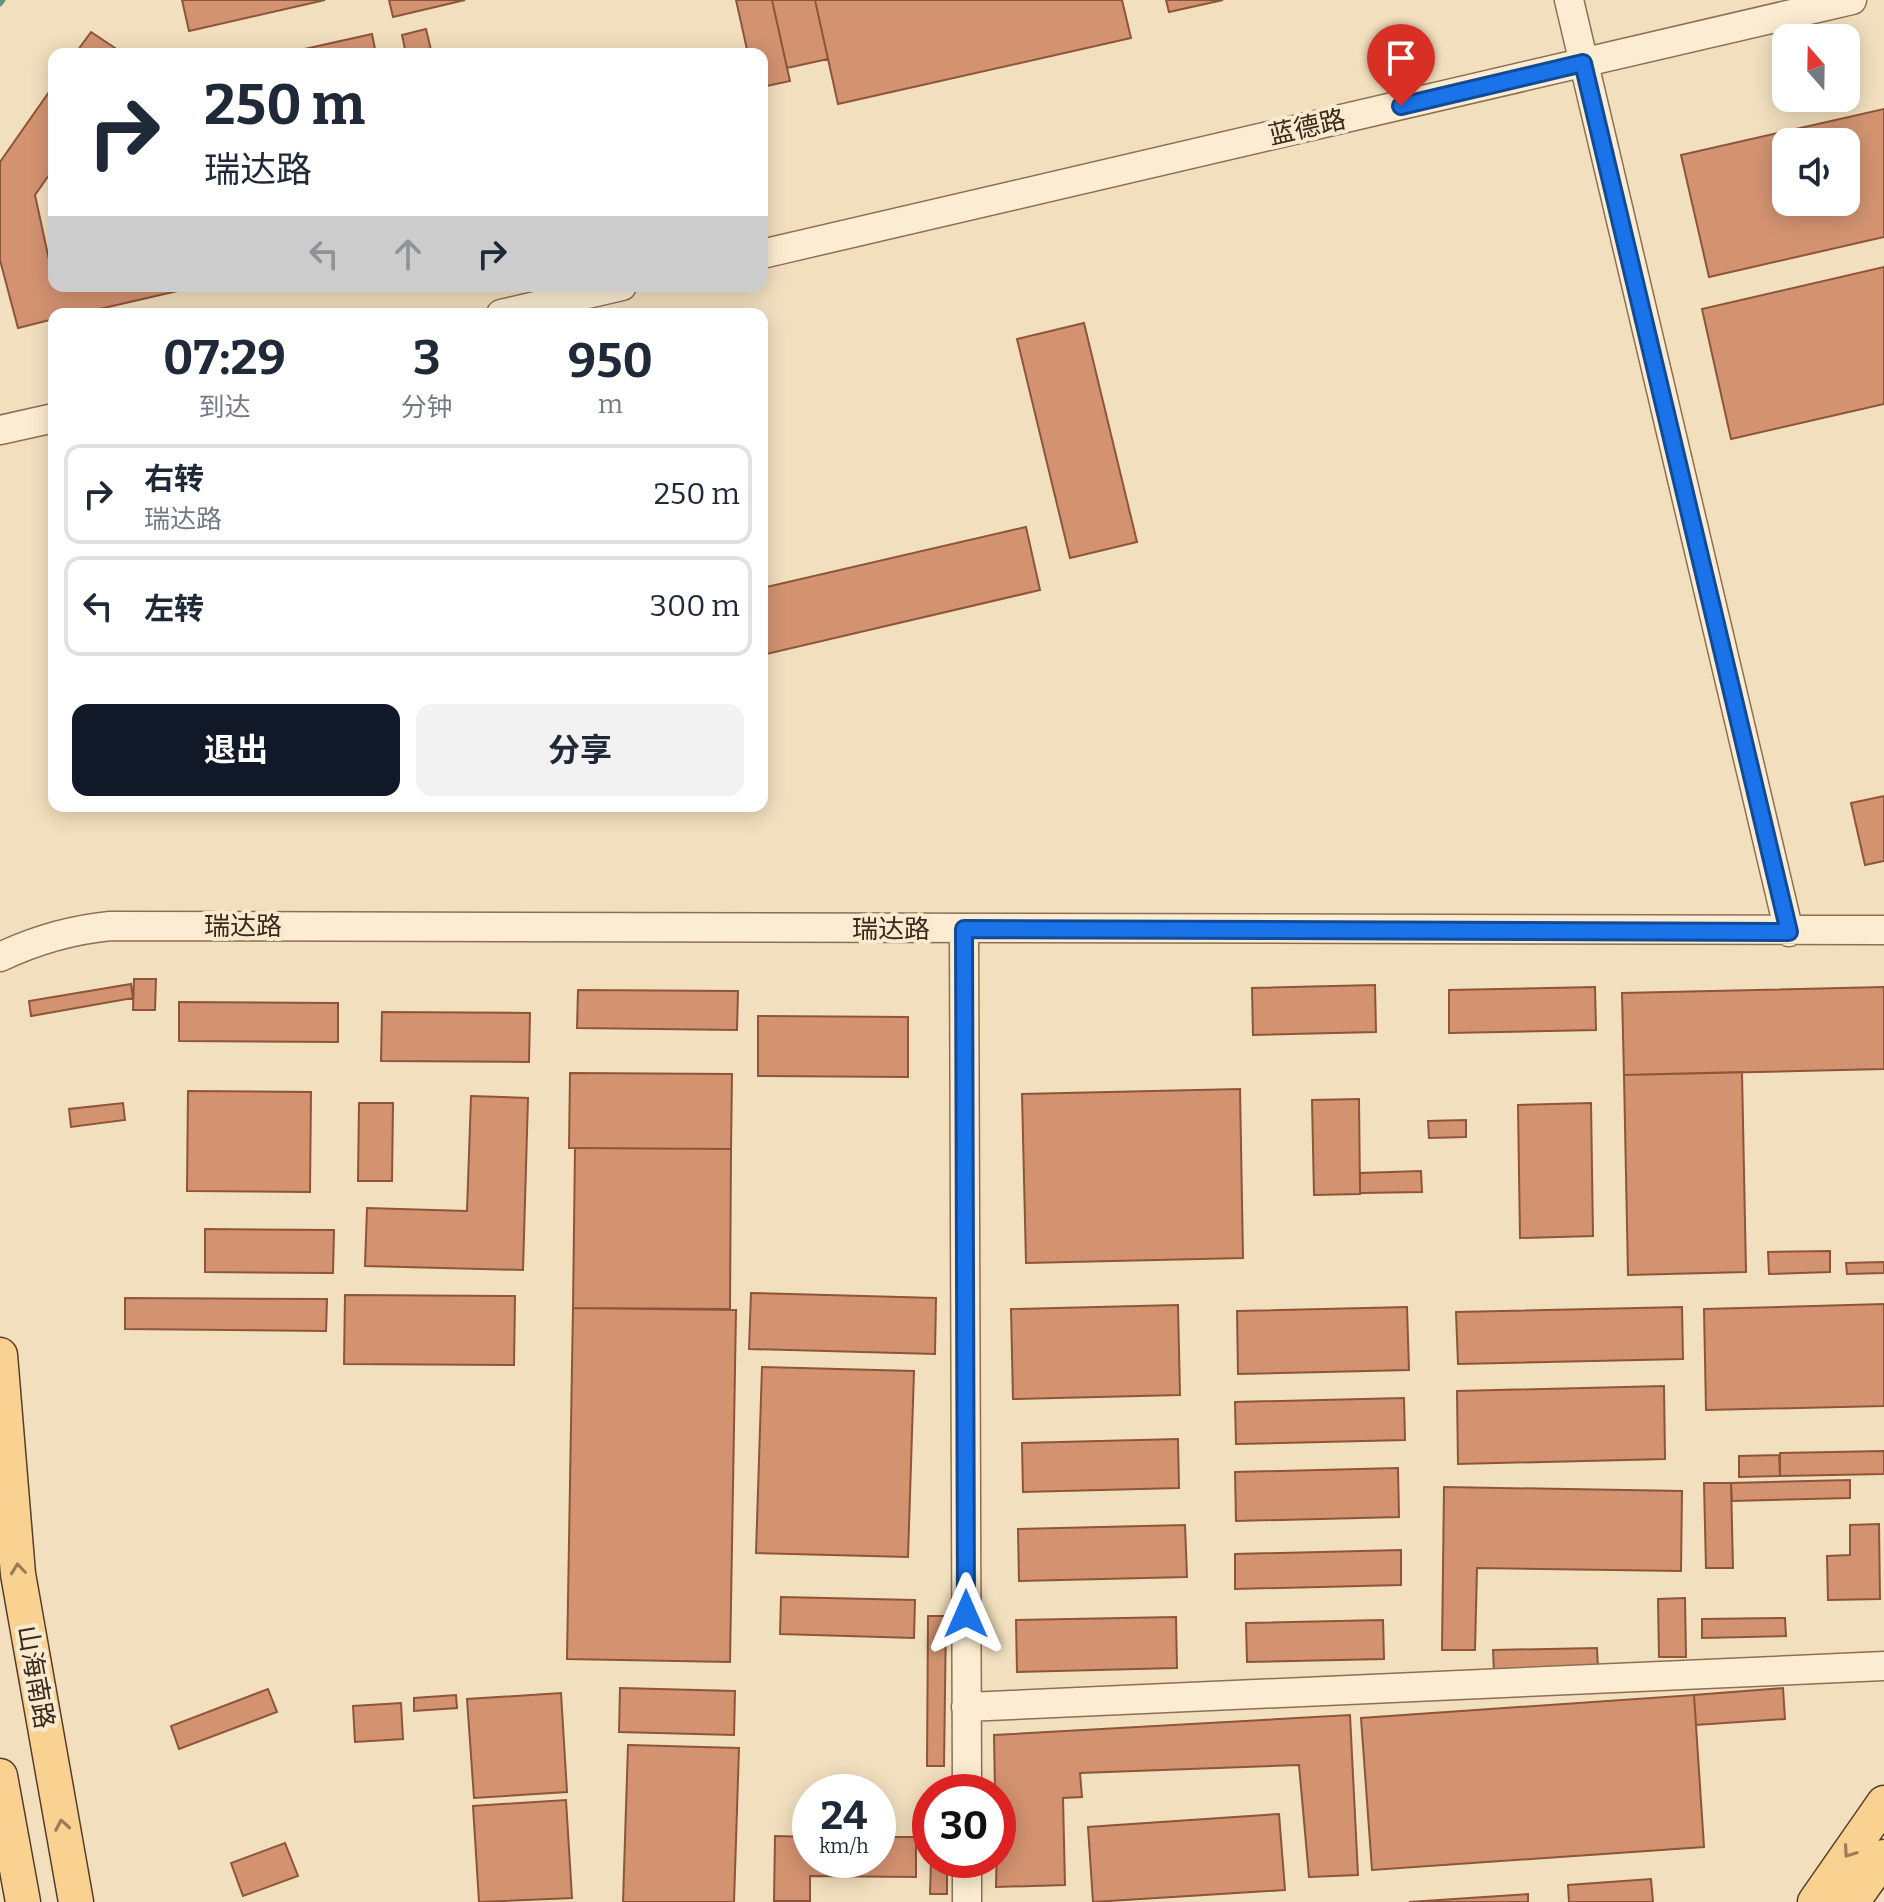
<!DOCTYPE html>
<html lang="zh">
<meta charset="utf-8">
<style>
body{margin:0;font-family:Bitter,"Noto Sans SC",serif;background:#f2f2f3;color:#1f2937;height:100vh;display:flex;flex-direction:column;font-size:30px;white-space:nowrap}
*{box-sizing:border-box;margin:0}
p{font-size:26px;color:#747a83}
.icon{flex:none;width:44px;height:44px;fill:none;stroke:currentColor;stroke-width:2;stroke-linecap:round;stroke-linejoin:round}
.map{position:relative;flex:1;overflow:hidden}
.side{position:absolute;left:48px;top:308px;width:720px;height:504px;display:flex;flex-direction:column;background:#fff;border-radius:16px;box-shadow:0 4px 20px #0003}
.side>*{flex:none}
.banner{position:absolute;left:48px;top:48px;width:720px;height:244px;border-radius:16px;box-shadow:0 4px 20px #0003;background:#fff;color:#1f2937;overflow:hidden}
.needle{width:52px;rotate:340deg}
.tools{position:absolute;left:1772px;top:24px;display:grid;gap:16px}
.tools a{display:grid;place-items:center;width:88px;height:88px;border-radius:16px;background:#fff;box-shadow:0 4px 20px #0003;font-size:40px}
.speed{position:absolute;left:792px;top:1774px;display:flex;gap:16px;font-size:40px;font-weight:700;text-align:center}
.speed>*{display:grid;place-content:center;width:104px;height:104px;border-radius:50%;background:#fff;box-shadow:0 4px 20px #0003;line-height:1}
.speed small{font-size:20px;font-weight:400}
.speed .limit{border:12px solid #d22;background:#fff;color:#111}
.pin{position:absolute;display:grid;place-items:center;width:68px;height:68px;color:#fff;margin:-82px -34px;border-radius:50% 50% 50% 0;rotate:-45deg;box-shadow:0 0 8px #0007}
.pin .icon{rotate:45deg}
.me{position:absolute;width:88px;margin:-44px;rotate:0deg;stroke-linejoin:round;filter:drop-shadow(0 0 6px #0008)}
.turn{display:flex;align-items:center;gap:28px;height:168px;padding:0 24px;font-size:36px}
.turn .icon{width:104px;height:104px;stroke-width:2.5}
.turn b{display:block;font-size:56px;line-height:68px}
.lanes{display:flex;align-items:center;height:76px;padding:0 24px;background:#0003;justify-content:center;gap:40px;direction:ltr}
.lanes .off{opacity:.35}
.eta{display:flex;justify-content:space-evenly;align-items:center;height:136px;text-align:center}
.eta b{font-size:48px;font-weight:700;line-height:56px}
.button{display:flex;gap:16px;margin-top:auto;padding:16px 24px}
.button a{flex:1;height:92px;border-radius:16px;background:#111827;color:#fff;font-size:32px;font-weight:700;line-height:92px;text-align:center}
.button a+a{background:#f2f2f3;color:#1f2937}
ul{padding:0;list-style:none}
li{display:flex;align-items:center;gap:24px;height:100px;margin:0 16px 12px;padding:0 8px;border:4px solid #e0e1e3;border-radius:16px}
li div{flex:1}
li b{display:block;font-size:30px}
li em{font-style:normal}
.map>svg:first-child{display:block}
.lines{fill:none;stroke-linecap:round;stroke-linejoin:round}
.stream{stroke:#689185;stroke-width:5}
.building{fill:#d39371;stroke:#8d5539;stroke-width:2;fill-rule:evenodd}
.minor-casing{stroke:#8c6f55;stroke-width:31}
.major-casing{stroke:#593d2a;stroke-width:37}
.minor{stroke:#fcedd2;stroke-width:28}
.major{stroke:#f9d292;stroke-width:34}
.oneway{stroke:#9a7d56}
.route-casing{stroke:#114b97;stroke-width:20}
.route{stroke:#1a73e8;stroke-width:14}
.labels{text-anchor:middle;stroke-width:8;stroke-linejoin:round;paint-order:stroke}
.street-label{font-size:26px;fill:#3a281b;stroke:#f8eace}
</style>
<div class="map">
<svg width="1884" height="1902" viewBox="0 0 1884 1902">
<rect width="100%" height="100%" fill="#f2dfbe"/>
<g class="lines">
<path class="stream" d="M0,4L3,0"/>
</g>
<path class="building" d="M182,0H325L189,31Z
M389,0H465L393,17Z
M736,0H772L790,81L762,87V54H748Z
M772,0H815L828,59L787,68Z
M815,0H1122L1131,38L838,104Z
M1166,0H1223L1169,12Z
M426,29L432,54H406L402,35Z
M91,32L124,54H75Z
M372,34L376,54H282Z
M54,85V168L35,195L51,269H54V286H199L78,314H54V319L18,328L0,260V162Z
M1884,109V237L1709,277L1681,155ZM1786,142H1846V202H1786Z
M1884,267V404L1731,439L1702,309Z
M1084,323L1137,542L1070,558L1017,339Z
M1026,527L1040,590L762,655V588Z
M1884,796V861L1865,865L1851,803Z
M134,979H156L155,1010H133Z
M131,984L133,998L31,1016L29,1001Z
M1375,985L1376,1032L1253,1035L1252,988Z
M1595,987L1596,1030L1449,1033V990Z
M1884,987V1069L1624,1075L1622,993Z
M578,990L738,991L737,1030L577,1028Z
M179,1002L338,1003V1042L179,1041Z
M382,1012L530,1013L529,1062L381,1061Z
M758,1016L908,1017V1077L758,1076Z
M1742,1072L1746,1272L1628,1275L1624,1075Z
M570,1073L732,1074L731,1149L569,1148Z
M1240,1089L1243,1258L1026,1263L1022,1094Z
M188,1091L311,1092L310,1192L187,1191Z
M471,1096L528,1098L523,1270L365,1266L367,1208L467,1211Z
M1359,1099L1360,1194L1314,1195L1312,1100Z
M123,1103L125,1120L71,1127L69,1109Z
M359,1103H393L392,1181H358Z
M1591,1103L1593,1236L1520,1238L1518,1105Z
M1466,1120V1137L1429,1138L1428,1121Z
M575,1148L731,1149L730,1309L573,1308Z
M1421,1171L1422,1192L1360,1193V1173Z
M205,1229L334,1230L333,1273L205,1272Z
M1830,1251V1272L1769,1274L1768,1252Z
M1884,1262V1273L1847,1274L1846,1263Z
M751,1293L936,1298L935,1354L749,1349Z
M345,1295L515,1296L514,1365L344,1364Z
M125,1298L327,1299L326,1331L125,1329Z
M1884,1304V1406L1706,1410L1704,1309Z
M1178,1305L1180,1395L1013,1399L1011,1309Z
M1407,1307L1409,1370L1238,1374L1237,1311Z
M1682,1307L1683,1359L1458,1364L1456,1312Z
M573,1308L736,1310L730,1662L567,1659Z
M762,1367L914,1371L908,1557L756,1553Z
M1664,1386L1665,1459L1458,1464L1457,1391Z
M1404,1398L1405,1440L1236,1444L1235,1402Z
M1178,1439L1179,1488L1023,1492L1022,1443Z
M1884,1451V1474L1780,1476V1453Z
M1779,1455L1780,1476L1739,1477V1456Z
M1398,1468L1399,1517L1236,1521L1235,1472Z
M1850,1480V1498L1732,1501L1731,1483Z
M1704,1483H1731L1733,1568H1706Z
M1444,1487L1682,1491L1681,1571L1477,1568L1475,1650H1442Z
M1879,1524L1880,1599L1828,1600L1827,1556L1850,1555V1525Z
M1185,1525L1187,1577L1019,1581L1018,1529Z
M1401,1550V1585L1235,1589V1554Z
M781,1597L915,1600L914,1638L780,1634Z
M1685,1598L1686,1657H1659L1658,1599Z
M928,1616H946L944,1766H927Z
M1176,1617L1177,1668L1017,1672L1016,1620Z
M1785,1618L1786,1636L1702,1638V1619Z
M1383,1620L1384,1659L1247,1662L1246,1623Z
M1597,1648L1598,1670L1494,1672L1493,1650Z
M620,1688L735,1691L734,1735L619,1732Z
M1783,1688L1785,1719L1696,1725L1694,1695Z
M268,1689L277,1712L179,1749L171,1726Z
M561,1693L567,1792L474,1798L467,1699Z
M456,1695L457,1708L414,1711V1698Z
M1694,1695L1704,1847L1372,1870L1361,1718Z
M401,1703L403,1739L355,1742L353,1706Z
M1350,1715L1358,1875L1309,1877L1299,1765L1080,1773L1082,1797L1063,1798L1065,1885L996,1887L998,1792H995L994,1735Z
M628,1745L739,1748L734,1902H623Z
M566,1800L572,1898L479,1902L473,1806Z
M1279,1814L1285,1890L1093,1902L1088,1827Z
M775,1836L810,1837V1860H878V1837H916V1877L810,1876V1901H774Z
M285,1843L298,1876L243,1896L231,1863Z
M931,1860H947V1894H930Z
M1651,1879L1653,1902H1569L1568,1885Z
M1528,1894V1902H1409Z"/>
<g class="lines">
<g class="minor-casing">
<path id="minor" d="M1569,0L1789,932
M762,254L1852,0
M501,314L622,286
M0,430L54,418
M964,929L967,1792
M0,957C36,940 70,930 110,926L1884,930
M966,1707L1884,1666
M967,1860V1902"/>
</g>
<g class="major-casing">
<path id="major" d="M0,1355L18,1574L76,1902
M0,1776L23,1902
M1815,1902L1884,1803
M1852,1902L1884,1857"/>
</g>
<use href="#minor" class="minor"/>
<use href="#major" class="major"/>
</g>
<defs><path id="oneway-chevron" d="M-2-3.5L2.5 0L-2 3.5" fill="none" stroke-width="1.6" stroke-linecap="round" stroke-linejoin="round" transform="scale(2)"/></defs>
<g class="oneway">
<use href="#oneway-chevron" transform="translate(18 1569) rotate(-96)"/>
<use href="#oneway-chevron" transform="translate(62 1825) rotate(-100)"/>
<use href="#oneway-chevron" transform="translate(1849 1852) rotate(125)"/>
</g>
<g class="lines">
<g class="route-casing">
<path id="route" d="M966,1614L964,929L1789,932L1583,63L1401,106"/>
</g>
<use href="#route" class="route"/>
</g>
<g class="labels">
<g class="street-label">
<text transform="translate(1307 127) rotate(-13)" y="9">蓝德路</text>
<text x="243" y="935">瑞达路</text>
<text x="891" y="938">瑞达路</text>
<text transform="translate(36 1677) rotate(80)" y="9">山海南路</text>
</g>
</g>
</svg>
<div class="tools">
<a><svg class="needle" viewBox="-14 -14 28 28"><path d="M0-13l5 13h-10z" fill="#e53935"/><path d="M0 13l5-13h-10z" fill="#747a83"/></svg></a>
<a><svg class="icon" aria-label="sound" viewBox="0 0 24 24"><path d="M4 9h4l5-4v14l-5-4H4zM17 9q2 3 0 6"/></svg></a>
</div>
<div class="speed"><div>24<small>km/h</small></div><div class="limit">30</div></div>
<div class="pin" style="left:1401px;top:106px;background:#d93025"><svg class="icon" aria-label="arrive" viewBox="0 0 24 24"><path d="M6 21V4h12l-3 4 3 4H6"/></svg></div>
<svg class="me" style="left:966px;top:1614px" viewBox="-20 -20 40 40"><path d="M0-17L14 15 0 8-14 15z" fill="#1a73e8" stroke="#fff" stroke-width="4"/></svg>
<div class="banner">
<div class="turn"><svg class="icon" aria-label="right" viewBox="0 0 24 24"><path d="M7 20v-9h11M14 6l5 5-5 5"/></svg><div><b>250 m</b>瑞达路</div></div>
<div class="lanes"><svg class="icon off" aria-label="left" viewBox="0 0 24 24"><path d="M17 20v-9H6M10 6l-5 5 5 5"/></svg><svg class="icon off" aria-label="ahead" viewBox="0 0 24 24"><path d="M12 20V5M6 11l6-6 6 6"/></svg><svg class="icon" aria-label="right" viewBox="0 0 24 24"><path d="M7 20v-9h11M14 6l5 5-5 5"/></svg></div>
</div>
<section class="side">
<div class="eta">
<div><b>07:29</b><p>到达</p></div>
<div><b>3</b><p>分钟</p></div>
<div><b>950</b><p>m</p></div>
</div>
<ul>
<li><svg class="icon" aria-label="right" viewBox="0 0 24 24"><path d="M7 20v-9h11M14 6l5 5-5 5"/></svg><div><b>右转</b><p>瑞达路</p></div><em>250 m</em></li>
<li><svg class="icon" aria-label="left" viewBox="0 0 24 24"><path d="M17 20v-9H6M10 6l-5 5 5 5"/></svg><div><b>左转</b></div><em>300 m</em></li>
</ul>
<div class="button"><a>退出</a><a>分享</a></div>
</section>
</div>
